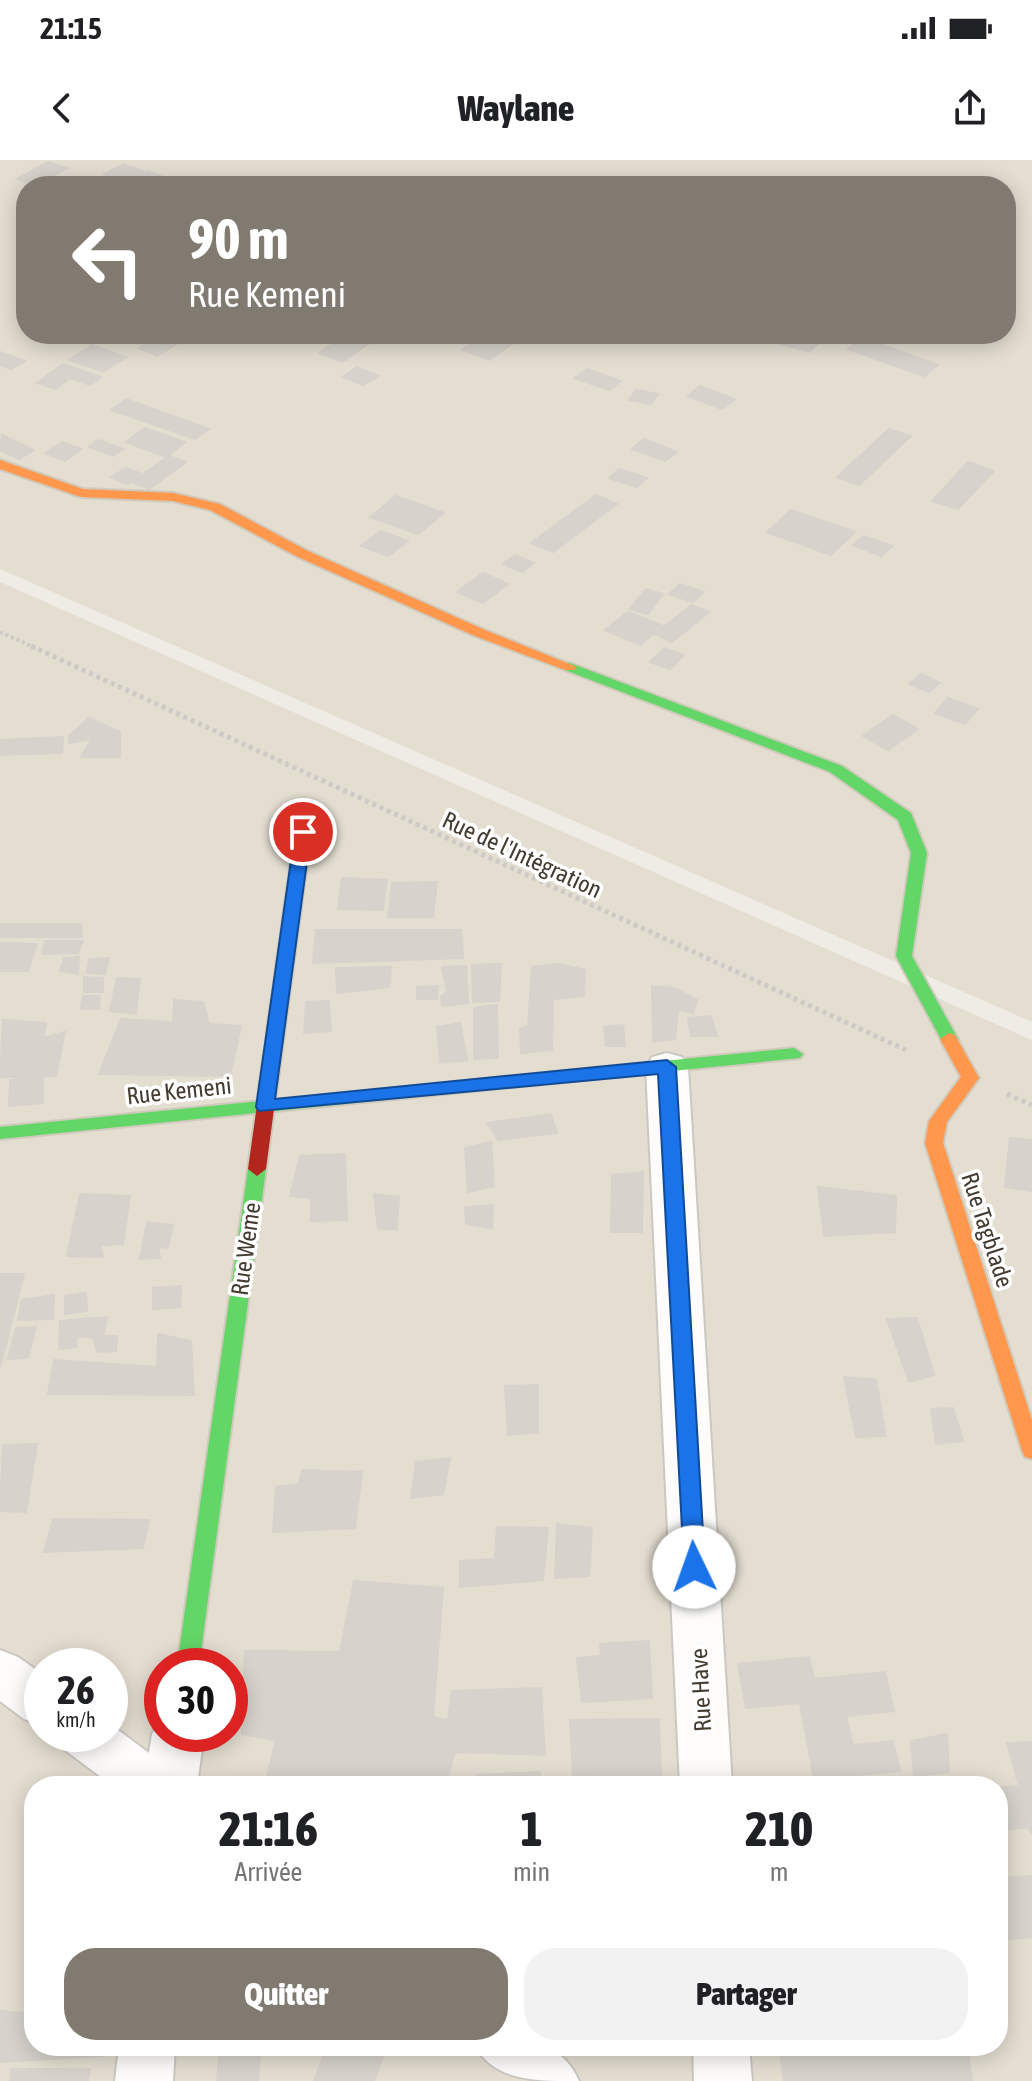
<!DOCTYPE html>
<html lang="fr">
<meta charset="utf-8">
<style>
body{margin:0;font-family:"Asap Condensed",sans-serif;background:#f2f2f2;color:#202124;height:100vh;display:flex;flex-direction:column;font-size:30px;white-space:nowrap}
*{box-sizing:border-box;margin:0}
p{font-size:26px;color:#757577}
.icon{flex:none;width:44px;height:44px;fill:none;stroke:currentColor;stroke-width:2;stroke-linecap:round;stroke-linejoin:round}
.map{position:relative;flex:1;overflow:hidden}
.panel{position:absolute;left:24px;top:1616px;width:984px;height:280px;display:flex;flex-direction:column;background:#fff;border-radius:32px;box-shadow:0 4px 20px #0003}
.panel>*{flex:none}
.top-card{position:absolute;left:16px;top:16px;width:1000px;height:168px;border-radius:32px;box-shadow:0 4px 20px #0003;background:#807a70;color:#fff;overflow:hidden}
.speed{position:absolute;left:24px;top:1488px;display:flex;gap:16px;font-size:40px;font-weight:700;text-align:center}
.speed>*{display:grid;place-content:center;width:104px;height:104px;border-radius:50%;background:#fff;box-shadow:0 4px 20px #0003;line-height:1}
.speed small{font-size:20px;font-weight:400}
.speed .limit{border:12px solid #d22;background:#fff;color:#111}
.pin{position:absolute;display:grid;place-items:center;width:68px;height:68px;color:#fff;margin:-34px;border:4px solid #fff;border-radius:50%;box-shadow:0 2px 8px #0007}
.me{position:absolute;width:88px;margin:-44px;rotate:357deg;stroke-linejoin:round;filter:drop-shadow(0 0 6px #0008)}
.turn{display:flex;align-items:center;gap:28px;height:168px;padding:0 40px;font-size:36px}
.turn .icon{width:104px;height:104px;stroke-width:2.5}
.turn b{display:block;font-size:56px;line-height:68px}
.eta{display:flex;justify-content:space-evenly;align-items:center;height:136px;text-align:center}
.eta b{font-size:48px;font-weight:800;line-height:56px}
.cta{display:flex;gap:16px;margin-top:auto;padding:16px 40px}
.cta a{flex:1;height:92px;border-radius:32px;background:#807a70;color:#fff;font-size:32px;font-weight:800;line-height:92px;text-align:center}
.cta a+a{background:#f2f2f2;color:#202124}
.status{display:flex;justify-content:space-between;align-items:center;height:56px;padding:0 40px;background:#fff;direction:ltr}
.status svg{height:22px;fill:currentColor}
header{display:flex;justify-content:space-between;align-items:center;height:104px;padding:0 40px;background:#fff;font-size:36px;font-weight:800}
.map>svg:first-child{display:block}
.residential{fill:#e4ded1;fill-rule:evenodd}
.building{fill:#d7d3cc;stroke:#d7d2cb;stroke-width:2}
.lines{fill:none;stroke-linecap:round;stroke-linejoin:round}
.street-casing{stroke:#cbc7c1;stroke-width:4}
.fast-casing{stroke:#d0cabc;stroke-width:4}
.slow-casing{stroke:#d0cabc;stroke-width:4}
.jam-casing{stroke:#d0cabc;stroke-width:4}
.path-far1{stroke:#cdcac5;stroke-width:4;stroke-dasharray:3 3;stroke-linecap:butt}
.path{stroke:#cdcac5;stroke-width:5;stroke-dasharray:4 4;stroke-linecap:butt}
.street{fill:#fdfcfb;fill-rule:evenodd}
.fast{fill:#63d668;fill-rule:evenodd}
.slow{fill:#ff974d;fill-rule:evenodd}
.jam{fill:#b3261e;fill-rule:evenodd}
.route{fill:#1a73e8;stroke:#114b97;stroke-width:2}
.labels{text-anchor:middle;stroke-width:7;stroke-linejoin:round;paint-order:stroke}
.street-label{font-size:24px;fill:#443c31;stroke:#fff}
</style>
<div class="status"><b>21:15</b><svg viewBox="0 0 49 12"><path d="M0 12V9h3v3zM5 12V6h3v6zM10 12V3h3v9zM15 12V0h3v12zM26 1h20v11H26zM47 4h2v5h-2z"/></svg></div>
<header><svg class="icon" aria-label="back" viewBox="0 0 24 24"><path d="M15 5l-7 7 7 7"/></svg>Waylane<svg class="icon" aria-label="share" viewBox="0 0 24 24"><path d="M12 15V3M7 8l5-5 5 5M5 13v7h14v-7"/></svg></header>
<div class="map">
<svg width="1032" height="1921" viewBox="0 0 1032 1921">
<rect width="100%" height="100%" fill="#efece5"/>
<path class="residential" d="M0,0H1032V862L0,409ZM26,26H1006V174H26Z
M0,422L1032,880V1921H0ZM42,1506H110V1574H42ZM162,1506H230V1574H162ZM34,1626H998V1886H34Z"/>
<path class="building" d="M48,2L67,8L36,26L17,19Z
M123,4L142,11L124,21L104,14Z
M147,11L164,17L146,26L121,24Z
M348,174L380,176L342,202L319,193Z
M486,174H527L489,200L462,190Z
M783,174H789L819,183L809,192L774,182Z
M159,176L178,183L157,196L139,188Z
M863,178L938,205L924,216L848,189Z
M92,185L126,197L103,212L69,200Z
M0,192L25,201L11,209L0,205Z
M63,204L101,217L90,225L52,212Z
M357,207L378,216L363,225L342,217Z
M587,209L621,221L609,230L574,218Z
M50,213L69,219L56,229L37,223Z
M700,226L735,239L722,249L688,236Z
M636,230L658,234L651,244L629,240Z
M126,239L209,269L195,279L111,250Z
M145,268L185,282L166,297L126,282Z
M889,269L911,276L859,325L837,317Z
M2,275L34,290L19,299L0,290Z
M644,279L677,292L665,301L632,289Z
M98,280L123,289L113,296L89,287Z
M62,282L81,289L65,301L45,293Z
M169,296L186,302L149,329L132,322Z
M968,302L994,311L958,349L932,341Z
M126,308L142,314L127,324L111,317Z
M619,309L647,318L637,327L609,318Z
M596,335L617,344L553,392L531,383Z
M396,336L444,353L418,374L370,357Z
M791,350L855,372L831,395L767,372Z
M381,371L408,381L388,396L361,386Z
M864,376L892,386L881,396L853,385Z
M515,395L534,403L522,412L503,404Z
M483,413L508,424L483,443L457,432Z
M680,424L704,432L693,442L669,434Z
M646,429L663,434L648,454L630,449Z
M692,445L709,452L672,482L655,474Z
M628,452L663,466L640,485L605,470Z
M664,488L684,495L670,509L650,502Z
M921,514L940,523L929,532L909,524Z
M948,538L978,549L965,564L935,553Z
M893,555L918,569L888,590L863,576Z
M89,558L120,572V597H81L92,579L69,583V576Z
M63,577L62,593L0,595V580Z
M342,718L387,720L383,750L338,749Z
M437,722L433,757H388L392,723Z
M1,764H81L82,777H0Z
M316,770H461L463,798L313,803Z
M45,781H83L78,793L42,794Z
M0,783L37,784L28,811H0Z
M79,797L78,814L60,811L64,798Z
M109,798L105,814L87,813L89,799Z
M501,804L499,841L473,842L472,805Z
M560,804L585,810L584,836L553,839L552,890L521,893L520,869L528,866L532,807Z
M466,806L468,843L442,846L441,837L447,832L442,807Z
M391,807L389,827L337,833L336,808Z
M84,817L103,818V832H84Z
M117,818L140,819L136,854L110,851Z
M438,826L437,839H417V827Z
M652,826L675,828L697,840L693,853L678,850L675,879L653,882Z
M83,836H100L99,849H81Z
M174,840L203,842L209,864L241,866L230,916L99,914L121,859L173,862Z
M329,841L331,871L304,873L306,842Z
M497,845L498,898L474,899V848Z
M711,856L717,876H691L688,858Z
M3,860L46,863L43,878L65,872L56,916L0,917Z
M460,863L467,900L440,903L437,867Z
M623,865L625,886H606L604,867Z
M43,917V943L9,946L10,920Z
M551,954L557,973L498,980L487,963Z
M1010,978L1032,980V1031L1005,1027Z
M491,982L494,1026L468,1032L465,988Z
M345,994L347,1060L311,1061V1038L290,1036L300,996Z
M643,1012L642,1072H611L612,1015Z
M818,1027L896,1036L895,1072L824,1076Z
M80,1034L130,1036L123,1084L100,1085L103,1097L67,1096Z
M374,1034L399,1037L397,1070L378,1068Z
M493,1045L492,1068L466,1064L465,1047Z
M147,1062L173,1065L168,1088L158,1087L160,1098L140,1099Z
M0,1114H24L0,1208Z
M181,1126L180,1147L153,1149V1128Z
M86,1133L87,1151L65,1154V1136Z
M54,1135L53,1159L18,1160L22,1140Z
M107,1157L103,1176H117L116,1191L97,1192L93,1178L77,1176L76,1187L59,1189L60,1161Z
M917,1158L934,1215L909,1222L887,1159Z
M36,1167L28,1198L8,1199L16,1168Z
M158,1174L191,1181L194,1235L48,1234L54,1200L157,1207Z
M844,1217L876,1220L886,1276L856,1277Z
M538,1225V1272L508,1275L505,1226Z
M953,1248L963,1281L936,1284L931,1249Z
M37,1284L26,1352L0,1351L3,1285Z
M450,1298L443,1334L411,1338L416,1302Z
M302,1310L362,1312L355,1368L273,1372L276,1327L299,1324Z
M53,1359L149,1360L143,1388L44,1392Z
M557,1364L592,1368L589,1416L555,1418Z
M497,1367L548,1368L543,1420L460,1427V1401L495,1399Z
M354,1421L443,1428L433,1557L448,1560L452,1531L541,1528L545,1595L455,1592L445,1626H399V1620L267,1617L276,1580L242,1574L245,1491L340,1492Z
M649,1481L652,1538L582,1542L577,1498L601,1496L600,1484Z
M809,1497L814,1519L885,1512L894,1551L846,1556L853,1585L893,1581L900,1611L814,1619L800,1543L746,1548L738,1504Z
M659,1559L661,1619L573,1616L570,1560Z
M947,1574L949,1612L914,1616L911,1581Z
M1032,1582V1673L1027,1667L998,1671V1628L1019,1626L1007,1583Z
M540,1612V1626H477L476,1615Z
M998,1709L1001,1718L1032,1716V1777L998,1780Z
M0,1851L34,1854V1886H105L102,1896L0,1902Z
M220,1886H260L258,1921H217Z
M327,1886H387L374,1921H314Z
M779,1886H967L972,1921H784Z
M11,1909H90L88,1921H10Z"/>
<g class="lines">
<g class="street-casing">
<path id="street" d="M667,893L682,897L688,907L732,1626H680L646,907L652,897Z
M0,1490L18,1497L42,1514V1565L24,1559L0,1541Z
M162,1557V1574H204L197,1626H113L65,1590L57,1574H110V1564L149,1593L152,1574Z
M119,1886H175L173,1921H115Z
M475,1886C519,1886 558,1873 579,1921C534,1921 495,1921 475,1886Z
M693,1886H749L752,1921H694Z"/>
</g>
<g class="fast-casing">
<path id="fast" d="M570,503L842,606L911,653L927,693L912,796L958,879L955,883H943L896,796L911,693L898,660L830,612L565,510V504Z
M794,888L803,894L800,898L0,979V967Z
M257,1002L266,1009L199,1506H177L248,1009Z"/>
</g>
<g class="slow-casing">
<path id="slow" d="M0,300L83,329L173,333L220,344L308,391L485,470L577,507L575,510H565L475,476L298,397L210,350L173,341L81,337L0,309Z
M949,873L955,875L979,918L947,962L943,983L1032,1260V1299L1025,1297L1022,1291L925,983L929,961L961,917L940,879Z"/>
</g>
<g class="jam-casing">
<path id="jam" d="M303,667L311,672L266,1009L257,1016L248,1009L295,672Z"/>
</g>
<path class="path-far1" d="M0,472L36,488"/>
<path class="path" d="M31,486L906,890
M1007,934L1032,945"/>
<use href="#street" class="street"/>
<use href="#fast" class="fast"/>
<use href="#slow" class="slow"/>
<use href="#jam" class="jam"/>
</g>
<path class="route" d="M303,667L311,672L275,939L667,900L676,907L705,1407L702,1413H687L684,1407L658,914L259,951L256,947L295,672Z"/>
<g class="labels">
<g class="street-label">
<text transform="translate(522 695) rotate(25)" y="8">Rue de l'Intégration</text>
<text transform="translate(179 931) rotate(-6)" y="8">Rue Kemeni</text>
<text transform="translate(987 1070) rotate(72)" y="8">Rue Tagblade</text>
<text transform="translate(246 1089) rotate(-82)" y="8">Rue Weme</text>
<text transform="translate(701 1530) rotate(-93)" y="8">Rue Have</text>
</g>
</g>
</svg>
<div class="speed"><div>26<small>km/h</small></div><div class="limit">30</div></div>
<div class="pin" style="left:303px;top:672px;background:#d93025"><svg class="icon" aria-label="arrive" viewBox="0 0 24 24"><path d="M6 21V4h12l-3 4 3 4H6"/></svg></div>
<svg class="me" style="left:694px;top:1407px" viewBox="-20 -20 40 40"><circle r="19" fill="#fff"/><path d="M0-13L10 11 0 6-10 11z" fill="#1a73e8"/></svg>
<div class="top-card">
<div class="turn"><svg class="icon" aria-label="left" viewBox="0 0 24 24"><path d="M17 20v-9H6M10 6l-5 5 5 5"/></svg><div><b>90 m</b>Rue Kemeni</div></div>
</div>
<section class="panel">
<div class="eta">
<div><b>21:16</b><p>Arrivée</p></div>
<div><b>1</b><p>min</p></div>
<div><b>210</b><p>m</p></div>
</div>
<div class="cta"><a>Quitter</a><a>Partager</a></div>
</section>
</div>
